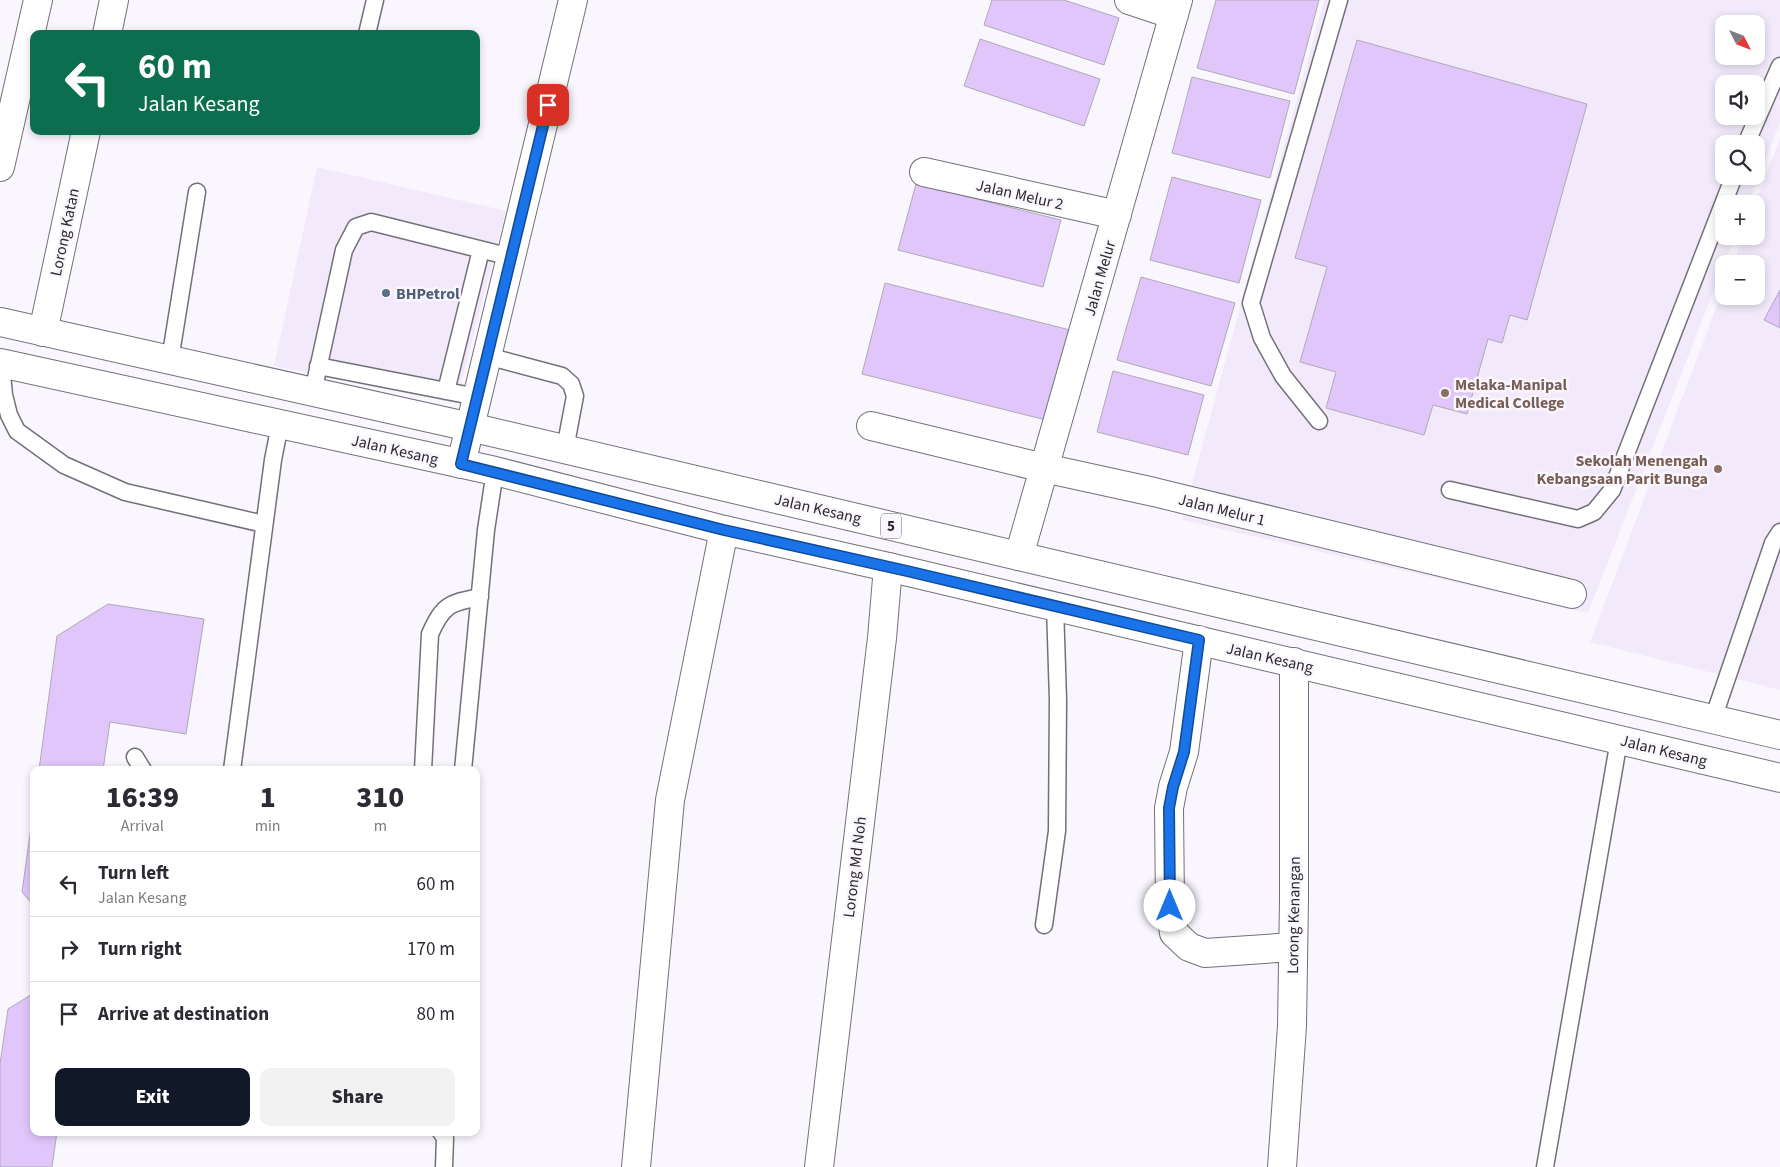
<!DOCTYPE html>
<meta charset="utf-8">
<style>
body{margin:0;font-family:"Source Sans 3",sans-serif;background:#f2f2f3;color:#2b2b33;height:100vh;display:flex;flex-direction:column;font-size:19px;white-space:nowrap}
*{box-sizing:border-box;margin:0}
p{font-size:16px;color:#7c7c81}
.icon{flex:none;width:28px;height:28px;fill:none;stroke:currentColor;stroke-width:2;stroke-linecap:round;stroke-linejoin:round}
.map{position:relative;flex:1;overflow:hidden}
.details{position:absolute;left:30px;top:766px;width:450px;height:370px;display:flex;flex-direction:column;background:#fff;border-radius:10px;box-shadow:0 2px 8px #0003}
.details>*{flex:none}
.banner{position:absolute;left:30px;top:30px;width:450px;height:105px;border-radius:10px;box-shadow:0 2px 8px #0003;background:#0b6e4f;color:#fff;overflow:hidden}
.needle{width:32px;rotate:132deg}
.buttons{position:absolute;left:1715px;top:15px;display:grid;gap:10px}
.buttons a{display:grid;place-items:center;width:50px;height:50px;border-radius:10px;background:#fff;box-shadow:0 2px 8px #0003;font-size:25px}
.pin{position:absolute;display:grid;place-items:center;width:42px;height:42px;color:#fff;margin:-21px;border-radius:10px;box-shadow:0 2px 8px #0006}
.me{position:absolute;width:55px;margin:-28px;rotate:0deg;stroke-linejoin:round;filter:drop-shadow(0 0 4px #0008)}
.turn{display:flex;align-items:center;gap:18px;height:105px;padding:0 25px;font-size:22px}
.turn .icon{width:65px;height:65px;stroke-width:2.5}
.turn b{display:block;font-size:35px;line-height:42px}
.eta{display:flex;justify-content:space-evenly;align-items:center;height:85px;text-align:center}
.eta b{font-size:30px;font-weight:800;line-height:35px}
.button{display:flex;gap:10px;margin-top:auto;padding:10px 25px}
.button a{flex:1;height:58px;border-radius:10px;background:#111827;color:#fff;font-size:20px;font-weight:800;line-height:58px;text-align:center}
.button a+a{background:#f2f2f3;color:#2b2b33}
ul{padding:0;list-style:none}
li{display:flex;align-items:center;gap:15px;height:65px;padding:0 25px;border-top:1px solid #e1e1e2}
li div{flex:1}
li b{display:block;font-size:19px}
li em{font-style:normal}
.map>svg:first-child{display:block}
.built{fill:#f2eafb;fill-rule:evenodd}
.building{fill:#e0c6fb;stroke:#afaab4}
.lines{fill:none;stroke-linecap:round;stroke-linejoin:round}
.service-casing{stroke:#747079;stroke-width:19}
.minor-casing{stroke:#747079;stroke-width:30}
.tertiary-casing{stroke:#747079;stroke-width:30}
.primary-casing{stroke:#747079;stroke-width:30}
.service{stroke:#fff;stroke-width:16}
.minor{stroke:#fff;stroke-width:28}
.tertiary{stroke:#fff;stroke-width:28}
.primary{stroke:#fff;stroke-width:28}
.route-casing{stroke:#114b97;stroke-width:12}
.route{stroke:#1a73e8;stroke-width:9}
.service-dot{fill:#5c6f8a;stroke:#faf6fe;stroke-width:2}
.education-dot{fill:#8d6e63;stroke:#faf6fe;stroke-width:2}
.labels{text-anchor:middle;stroke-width:5;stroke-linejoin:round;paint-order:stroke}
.shield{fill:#faf6fe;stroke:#69666c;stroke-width:1}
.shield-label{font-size:15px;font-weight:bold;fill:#2b292d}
.street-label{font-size:16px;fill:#2b292d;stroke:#faf6fe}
.service-label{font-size:16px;font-weight:bold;fill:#4e5e75;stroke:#faf6fe;text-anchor:start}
.education-label{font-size:16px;font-weight:bold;fill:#785e54;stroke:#faf6fe;text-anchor:start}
</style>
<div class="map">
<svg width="1780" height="1167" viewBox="0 0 1780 1167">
<rect width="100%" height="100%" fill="#faf6fe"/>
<path class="built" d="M1324,0H1780V122L1748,204H1724V236H1735L1588,613L1182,520ZM1724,24H1756V56H1724ZM1724,84H1756V116H1724ZM1724,144H1756V176H1724Z
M1780,138V690L1590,642L1724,287V296H1756V264H1733L1743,236H1756L1755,204Z
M317,167L506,211L456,403L274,366Z"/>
<path class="building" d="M992,0H1064L1119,18L1104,65L984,25Z
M1216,0H1319L1294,94L1197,68Z
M980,39L1100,79L1084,126L964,86Z
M1357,40L1587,104L1527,320L1510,315L1502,343L1488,339L1467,414L1433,405L1424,435L1326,408L1336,372L1300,362L1327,267L1295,258Z
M1192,77L1290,101L1270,178L1172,153Z
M1172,177L1261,200L1239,283L1150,260Z
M916,184L1061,220L1043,287L898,250Z
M1141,277L1235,303L1211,386L1117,360Z
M885,283L1070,330L1046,420L862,374Z
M1780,290V328L1764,320Z
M1113,371L1204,395L1188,455L1097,432Z
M108,604L204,619L186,734L110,722L103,770H39L57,636Z
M34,806V906L22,892Z
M34,993V1132H57L52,1167H0V1064L8,1009Z"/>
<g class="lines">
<g class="service-casing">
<path id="service" d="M367,34L375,0
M1746,144L1780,66
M487,356L562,376L571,384L575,396L565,449
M170,360L197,192
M1,364L4,395L9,415L17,431L64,465L125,492L264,524
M318,366L477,397
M446,391L481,250
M313,392L344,250L356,227L371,222L511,257
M1319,421L1283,376L1262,338L1251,303L1339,0
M1450,490L1578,519L1594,512L1612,490L1734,176
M1713,719L1773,543L1780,532
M135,757L143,770
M232,770L273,460L280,424
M423,770L430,634C443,605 449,603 480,597
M463,770L486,530L495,471
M1044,925L1057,831L1058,700L1055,606
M441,1132L445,1138L444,1167
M1545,1167L1619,740"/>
</g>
<g class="minor-casing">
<path id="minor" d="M1129,0L1174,15
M107,34L114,0
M0,167L38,0
M924,172L1117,215
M43,332L86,131
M871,426L1044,468L1154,492L1572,594
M1019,556L1178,0
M1199,640L1184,752L1173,787L1169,808L1170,906L1174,933L1189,947L1205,953L1293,947
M636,1167L670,800L724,530
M819,1167L882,638L888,567
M1282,1167L1292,1026L1294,899V662"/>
</g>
<g class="tertiary-casing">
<path id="tertiary" d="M461,464L573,0"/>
</g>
<g class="primary-casing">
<path id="primary" d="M0,322L470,427L1780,735
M0,363L495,471L724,530L888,567L1780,778"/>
</g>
<use href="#service" class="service"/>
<use href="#minor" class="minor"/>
<use href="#tertiary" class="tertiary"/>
<use href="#primary" class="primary"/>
</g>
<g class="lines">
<g class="route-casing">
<path id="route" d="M548,105L461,464L724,530L907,571L1199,640L1184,752L1173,787L1169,808L1170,906"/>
</g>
<use href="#route" class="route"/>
</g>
<circle class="service-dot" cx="386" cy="293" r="5"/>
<g class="education-dot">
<circle cx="1445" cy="393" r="5"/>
<circle cx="1718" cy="469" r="5"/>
</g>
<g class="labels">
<rect class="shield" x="881" y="513.5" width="20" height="25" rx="4"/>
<g class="shield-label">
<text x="891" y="531">5</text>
</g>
<g class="street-label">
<text transform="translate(1020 194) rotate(13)" y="6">Jalan Melur 2</text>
<text transform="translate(64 232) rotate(-78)" y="6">Lorong Katan</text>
<text transform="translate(1099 278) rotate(-74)" y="6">Jalan Melur</text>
<text transform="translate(395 449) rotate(13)" y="6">Jalan Kesang</text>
<text transform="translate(818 508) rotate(13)" y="6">Jalan Kesang</text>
<text transform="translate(1222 509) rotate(14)" y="6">Jalan Melur 1</text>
<text transform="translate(1270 657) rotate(13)" y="6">Jalan Kesang</text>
<text transform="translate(1664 750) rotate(14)" y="6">Jalan Kesang</text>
<text transform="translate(854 867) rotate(-83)" y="6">Lorong Md Noh</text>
<text transform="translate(1293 915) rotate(-89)" y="6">Lorong Kenangan</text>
</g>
<g class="service-label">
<text x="396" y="299">BHPetrol</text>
</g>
<g class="education-label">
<text x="1455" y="390">Melaka-Manipal<tspan x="1455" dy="18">Medical College</tspan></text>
<text x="1708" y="466" text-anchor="end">Sekolah Menengah<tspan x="1708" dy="18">Kebangsaan Parit Bunga</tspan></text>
</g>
</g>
</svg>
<div class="buttons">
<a><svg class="needle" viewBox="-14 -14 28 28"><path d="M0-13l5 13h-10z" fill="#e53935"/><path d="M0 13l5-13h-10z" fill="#7c7c81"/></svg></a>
<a><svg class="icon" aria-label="sound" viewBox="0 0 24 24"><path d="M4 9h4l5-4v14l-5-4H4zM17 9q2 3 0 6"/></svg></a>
<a><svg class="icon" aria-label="search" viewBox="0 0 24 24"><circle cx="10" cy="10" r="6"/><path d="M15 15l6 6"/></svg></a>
<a>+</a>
<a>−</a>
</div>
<div class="pin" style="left:548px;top:105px;background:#d93025"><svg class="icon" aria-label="arrive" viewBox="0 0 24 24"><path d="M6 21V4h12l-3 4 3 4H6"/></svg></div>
<svg class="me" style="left:1170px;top:906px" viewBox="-20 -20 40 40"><circle r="19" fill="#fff"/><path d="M0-13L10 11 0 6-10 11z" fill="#1a73e8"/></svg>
<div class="banner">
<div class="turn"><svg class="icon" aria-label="left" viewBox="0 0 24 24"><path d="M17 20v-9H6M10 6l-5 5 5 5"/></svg><div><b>60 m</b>Jalan Kesang</div></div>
</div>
<section class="details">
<div class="eta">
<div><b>16:39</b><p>Arrival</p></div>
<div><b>1</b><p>min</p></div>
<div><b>310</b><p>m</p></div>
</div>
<ul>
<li><svg class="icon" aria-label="left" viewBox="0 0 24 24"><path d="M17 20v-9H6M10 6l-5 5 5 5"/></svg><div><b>Turn left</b><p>Jalan Kesang</p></div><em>60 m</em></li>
<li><svg class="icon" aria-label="right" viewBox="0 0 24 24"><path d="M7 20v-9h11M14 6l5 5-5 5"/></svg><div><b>Turn right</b></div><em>170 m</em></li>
<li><svg class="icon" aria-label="arrive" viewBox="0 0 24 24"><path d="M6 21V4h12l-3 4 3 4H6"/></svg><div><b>Arrive at destination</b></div><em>80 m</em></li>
</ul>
<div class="button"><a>Exit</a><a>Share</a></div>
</section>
</div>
